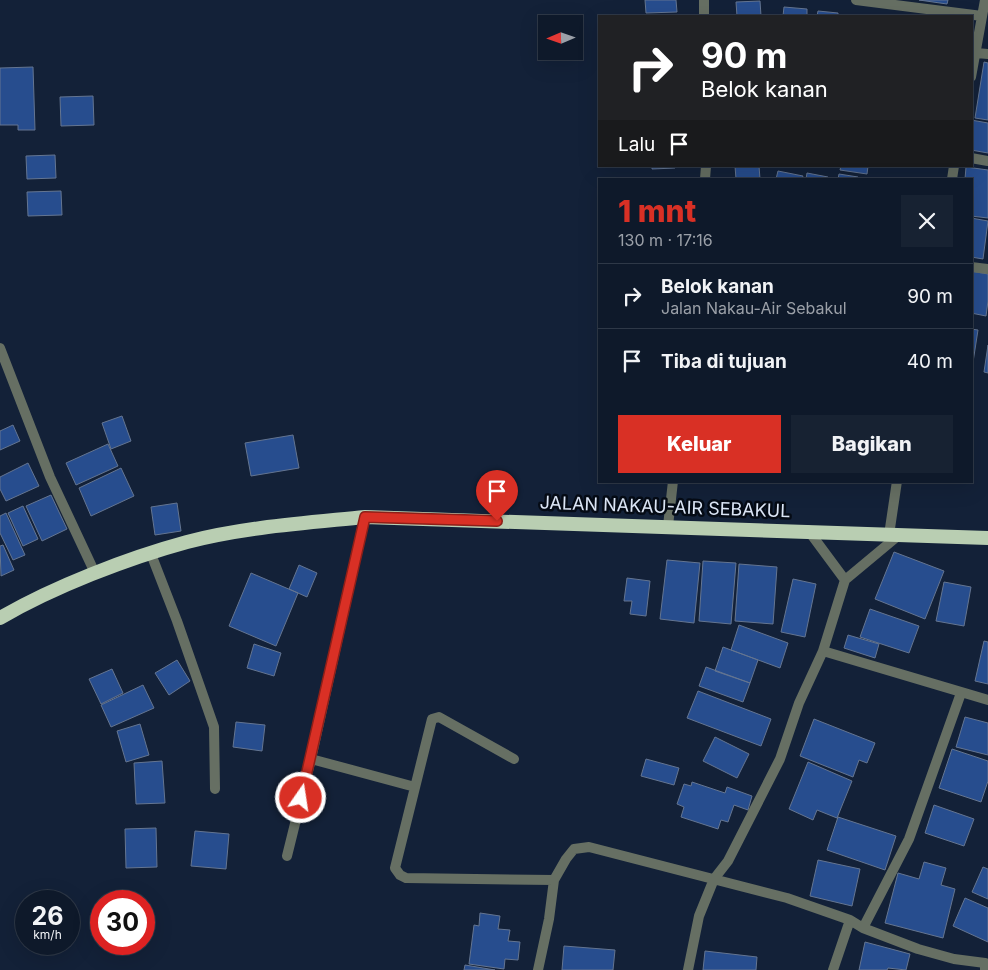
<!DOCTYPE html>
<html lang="id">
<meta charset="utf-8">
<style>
body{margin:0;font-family:Inter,sans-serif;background:#172232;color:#f1f3f6;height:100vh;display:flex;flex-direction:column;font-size:19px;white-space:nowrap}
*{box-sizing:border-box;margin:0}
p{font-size:16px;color:#9ba0a8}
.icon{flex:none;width:28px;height:28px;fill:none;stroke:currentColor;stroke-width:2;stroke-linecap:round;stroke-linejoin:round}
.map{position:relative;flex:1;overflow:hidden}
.side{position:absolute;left:598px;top:178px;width:375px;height:305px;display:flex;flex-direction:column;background:#0e192a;border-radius:0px;box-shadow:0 5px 20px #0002,0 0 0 1px #2e3847}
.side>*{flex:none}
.top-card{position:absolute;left:598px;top:15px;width:375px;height:152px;border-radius:0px;box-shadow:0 5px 20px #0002,0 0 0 1px #2e3847;background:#202124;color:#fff;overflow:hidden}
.needle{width:32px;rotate:268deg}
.fabs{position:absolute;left:538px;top:15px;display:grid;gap:10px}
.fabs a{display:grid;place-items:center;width:45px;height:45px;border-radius:0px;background:#0e192a;box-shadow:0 5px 20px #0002,0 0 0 1px #2e3847;font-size:25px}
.speed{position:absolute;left:15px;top:890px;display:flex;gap:10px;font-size:25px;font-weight:700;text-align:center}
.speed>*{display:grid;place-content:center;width:65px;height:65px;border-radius:50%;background:#0e192a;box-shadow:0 5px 20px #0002,0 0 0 1px #2e3847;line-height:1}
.speed small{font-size:12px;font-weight:400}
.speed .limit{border:8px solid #d22;background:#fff;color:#111}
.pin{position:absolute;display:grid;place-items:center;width:42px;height:42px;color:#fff;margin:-51px -21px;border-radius:50% 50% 50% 0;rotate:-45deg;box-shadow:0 0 5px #0007}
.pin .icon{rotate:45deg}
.me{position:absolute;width:55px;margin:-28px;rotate:13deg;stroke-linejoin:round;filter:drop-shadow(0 0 4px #0008)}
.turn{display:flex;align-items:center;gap:18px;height:105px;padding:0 20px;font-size:22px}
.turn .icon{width:65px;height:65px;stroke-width:2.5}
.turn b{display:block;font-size:35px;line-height:42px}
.then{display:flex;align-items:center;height:48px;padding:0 20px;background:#0003;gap:10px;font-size:19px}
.round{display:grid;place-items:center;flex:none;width:52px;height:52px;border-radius:0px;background:#172232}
.head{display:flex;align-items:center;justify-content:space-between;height:85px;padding:0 20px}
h1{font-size:30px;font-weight:800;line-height:38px;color:#d93025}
.cta{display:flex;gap:10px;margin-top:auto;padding:10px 20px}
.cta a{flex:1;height:58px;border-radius:0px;background:#d93025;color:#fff;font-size:20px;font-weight:800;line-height:58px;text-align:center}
.cta a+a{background:#172232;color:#f1f3f6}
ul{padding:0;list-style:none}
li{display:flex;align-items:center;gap:15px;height:65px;padding:0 20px;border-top:1px solid #2e3847}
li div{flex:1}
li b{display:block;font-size:19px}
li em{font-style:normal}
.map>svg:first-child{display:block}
.building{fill:#274d8e;stroke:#647591}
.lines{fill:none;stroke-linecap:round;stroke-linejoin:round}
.minor{stroke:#666f63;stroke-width:10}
.trunk{stroke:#b9ceb2;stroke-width:14}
.route-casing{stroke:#8d1f18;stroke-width:12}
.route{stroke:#d93025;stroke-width:9}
.labels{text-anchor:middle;stroke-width:5;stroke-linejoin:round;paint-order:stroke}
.street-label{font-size:18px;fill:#dce6f6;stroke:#050b15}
</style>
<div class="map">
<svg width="988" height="970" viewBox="0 0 988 970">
<rect width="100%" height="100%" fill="#132138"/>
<path class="building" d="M645,0H676L677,12L646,13Z
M919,0H948L947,4Z
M760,1L761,16H737L736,2Z
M784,7L807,9V16H783Z
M818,11L838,13V16H817Z
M984,62L988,63V120L975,118Z
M33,67L35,130H18V125H0V68Z
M93,96L94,125L61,126L60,97Z
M971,120L988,123V153L971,150Z
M55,155L56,178L27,179L26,156Z
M652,166H675V168L652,169Z
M735,166H759L760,179H736Z
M841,166H868L867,174L840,170Z
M966,167L988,170V218L971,216V179H965Z
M778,171L803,176L802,179H776Z
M807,173L828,177V179H806Z
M839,174L858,177L857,179H838Z
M61,191L62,215L28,216L27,192Z
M971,218L988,221L983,259L971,257Z
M971,271L988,274V301L986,316L971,313Z
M971,329L978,330L971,375Z
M988,345V373L984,372Z
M122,416L131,441L111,449L102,423Z
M13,425L20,441L0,450V431Z
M293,435L299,468L251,476L245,443Z
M108,444L118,466L76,485L66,463Z
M28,463L39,486L6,501L0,489V477Z
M121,468L134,496L91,516L79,488Z
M51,495L67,529L42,541L26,506Z
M177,503L181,531L155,535L151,507Z
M23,506L38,539L23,546L8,513Z
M6,513L25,555L13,560L0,533V516Z
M3,545L14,570L1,576L0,546Z
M894,552L944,571L925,619L875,599Z
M667,560L700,563L694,623L660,619Z
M703,561L736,563L731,624L699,621Z
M739,564L777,567L773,624L735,621Z
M299,565L317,573L307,597L289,589Z
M251,573L298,593L276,646L229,626Z
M627,578L650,581L646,616L630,614L632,601H624Z
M793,579L816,584L805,637L781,632Z
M944,582L971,587L964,626L936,621Z
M870,609L919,626L909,653L860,637Z
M739,625L788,643L780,668L731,650Z
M848,635L879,644L875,658L844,648Z
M984,641L988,642V684L975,681Z
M254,644L281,653L274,676L247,668Z
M723,647L758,660L750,683L715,671Z
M177,660L190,681L169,695L155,673Z
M706,667L750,683L743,702L699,686Z
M112,669L123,693L101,704L89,679Z
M143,685L154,708L111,727L101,705Z
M698,691L771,719L761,746L687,718Z
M965,717L988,723V755L956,747Z
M814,719L875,743L867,763L859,760L853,777L800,756Z
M236,722L265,725L262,751L233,747Z
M140,724L149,755L126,762L117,731Z
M715,737L749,754L737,778L703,761Z
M952,749L988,761V781L981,802L939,788Z
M646,759L679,768L674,785L641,776Z
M162,761L165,803L136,804L134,763Z
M808,762L852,781L837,818L817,810L813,820L789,809Z
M692,782L725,793L727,787L752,796L748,810L734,805L728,822L721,820L718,829L681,817L684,807L677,804L684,784L691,786Z
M934,805L974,819L964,846L925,833Z
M838,817L896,836L885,870L827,850Z
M156,828L157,867L126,868L125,829Z
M195,831L229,834L226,869L191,866Z
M818,860L860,869L852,906L810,896Z
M924,862L946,868L941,885L955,889L943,938L885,923L898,873L919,879Z
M983,867L988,869V899L972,892Z
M965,898L988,908V942L953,926Z
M480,913L500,916L498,929L510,930L508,941L520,942L518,960L505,959L504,969L469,964L474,925L479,926Z
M865,942L910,954L906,970L888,968L887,970H859Z
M564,946L615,950L613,970H562Z
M705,951L757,957L756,970H703Z
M465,965L495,970H464Z"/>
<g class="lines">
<path class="minor" d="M704,0V16
M856,0L982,16
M976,53L988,54
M971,77L985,0
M971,158L988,161
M705,179L706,166
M952,179L954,166
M971,267L988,269
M0,348L50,477L95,573
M365,517L311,759L415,787
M668,526L673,481
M808,530L845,580
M889,535L897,481
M151,554L177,621L214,727L215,789
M823,651L988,700
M514,759L439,717L432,719L395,868L400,875L406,878L554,880
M287,856L311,759
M863,928L909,839L961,693
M538,970L549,919L554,880L566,859L574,849L589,847L787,898L850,920L863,928L918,949L954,959L985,963V970
M688,970L699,916L714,879L728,861L780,759L799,703L823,651L845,580L899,535
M833,970L850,920"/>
<path class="trunk" d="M0,618C53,587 128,558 187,542C245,527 306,523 365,517L988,538"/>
</g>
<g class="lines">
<g class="route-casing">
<path id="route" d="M301,798L365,517L497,521"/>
</g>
<use href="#route" class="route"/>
</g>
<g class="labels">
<g class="street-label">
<text transform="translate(665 507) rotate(2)" y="6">JALAN NAKAU-AIR SEBAKUL</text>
</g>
</g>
</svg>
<div class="fabs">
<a><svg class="needle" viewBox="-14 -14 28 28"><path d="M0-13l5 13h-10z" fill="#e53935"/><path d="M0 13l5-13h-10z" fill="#9ba0a8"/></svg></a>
</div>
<div class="speed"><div>26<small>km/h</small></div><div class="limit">30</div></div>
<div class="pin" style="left:497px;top:521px;background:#d93025"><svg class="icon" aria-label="arrive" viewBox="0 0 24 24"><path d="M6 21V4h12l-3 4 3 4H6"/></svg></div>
<svg class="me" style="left:301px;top:798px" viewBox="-20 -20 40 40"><circle r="17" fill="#d93025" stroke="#fff" stroke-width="3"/><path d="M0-11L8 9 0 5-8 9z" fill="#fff"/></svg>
<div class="top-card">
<div class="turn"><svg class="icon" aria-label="right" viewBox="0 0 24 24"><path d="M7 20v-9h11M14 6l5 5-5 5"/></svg><div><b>90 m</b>Belok kanan</div></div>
<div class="then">Lalu<svg class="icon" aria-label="arrive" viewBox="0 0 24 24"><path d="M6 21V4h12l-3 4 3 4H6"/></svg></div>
</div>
<section class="side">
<div class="head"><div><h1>1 mnt</h1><p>130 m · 17:16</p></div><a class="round"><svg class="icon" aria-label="close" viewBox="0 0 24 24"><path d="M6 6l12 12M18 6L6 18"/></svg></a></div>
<ul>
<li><svg class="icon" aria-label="right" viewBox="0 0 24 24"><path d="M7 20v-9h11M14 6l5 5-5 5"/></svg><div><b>Belok kanan</b><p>Jalan Nakau-Air Sebakul</p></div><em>90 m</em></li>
<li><svg class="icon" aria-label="arrive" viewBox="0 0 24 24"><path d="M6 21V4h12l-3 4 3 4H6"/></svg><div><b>Tiba di tujuan</b></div><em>40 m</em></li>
</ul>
<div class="cta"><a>Keluar</a><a>Bagikan</a></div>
</section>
</div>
